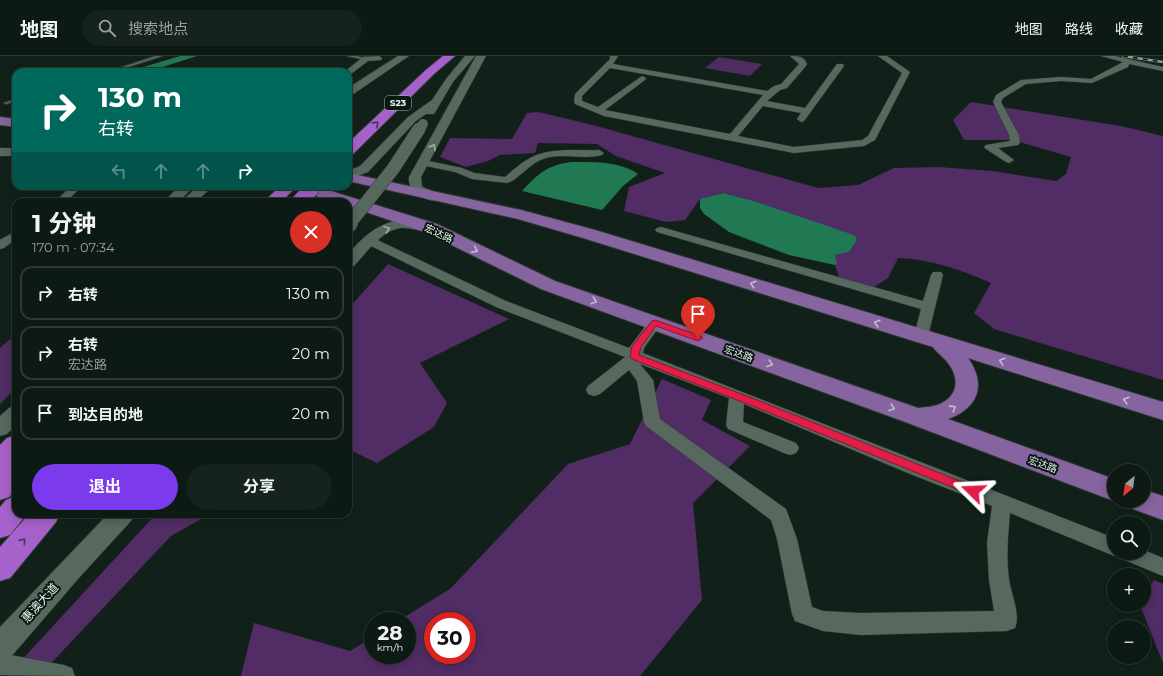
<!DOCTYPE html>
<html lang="zh">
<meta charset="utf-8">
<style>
body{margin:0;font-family:Montserrat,"Noto Sans SC",sans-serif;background:#16221c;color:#f1f3f6;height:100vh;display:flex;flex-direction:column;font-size:15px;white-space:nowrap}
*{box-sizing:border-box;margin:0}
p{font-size:13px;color:#9aa0a0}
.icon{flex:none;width:22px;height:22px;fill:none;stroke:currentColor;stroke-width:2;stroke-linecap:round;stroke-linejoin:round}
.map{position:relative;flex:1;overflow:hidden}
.panel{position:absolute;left:12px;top:142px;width:340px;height:320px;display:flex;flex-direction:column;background:#0d1913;border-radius:12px;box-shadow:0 2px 10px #0003,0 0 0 1px #2d3833}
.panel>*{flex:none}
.banner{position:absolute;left:12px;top:12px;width:340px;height:122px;border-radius:12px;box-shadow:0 2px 10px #0003,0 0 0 1px #2d3833;background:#00695c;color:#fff;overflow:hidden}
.needle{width:26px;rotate:209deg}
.fabs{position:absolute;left:1107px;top:408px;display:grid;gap:8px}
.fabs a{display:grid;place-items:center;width:44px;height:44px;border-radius:50%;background:#0d1913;box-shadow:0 2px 10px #0003,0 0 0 1px #2d3833;font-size:20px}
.speed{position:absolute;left:364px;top:556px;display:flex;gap:8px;font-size:20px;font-weight:700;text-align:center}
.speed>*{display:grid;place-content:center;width:52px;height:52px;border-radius:50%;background:#0d1913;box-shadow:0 2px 10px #0003,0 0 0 1px #2d3833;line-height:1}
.speed small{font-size:10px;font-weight:400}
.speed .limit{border:6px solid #d22;background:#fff;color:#111}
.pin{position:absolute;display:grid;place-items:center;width:34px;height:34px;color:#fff;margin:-41px -17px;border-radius:50% 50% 50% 0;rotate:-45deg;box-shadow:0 0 4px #0007}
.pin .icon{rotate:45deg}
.me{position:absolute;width:44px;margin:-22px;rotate:291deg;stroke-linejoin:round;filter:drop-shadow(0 0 3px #0008)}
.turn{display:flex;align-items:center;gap:14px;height:84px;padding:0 20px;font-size:18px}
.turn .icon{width:52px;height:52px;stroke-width:2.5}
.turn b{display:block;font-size:28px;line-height:34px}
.lanes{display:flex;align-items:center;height:38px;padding:0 20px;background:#0003;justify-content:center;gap:20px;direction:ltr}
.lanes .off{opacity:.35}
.round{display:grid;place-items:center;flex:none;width:42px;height:42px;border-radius:21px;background:#16221c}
.overview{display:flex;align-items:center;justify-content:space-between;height:68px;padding:0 20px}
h1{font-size:24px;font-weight:700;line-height:30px}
.primary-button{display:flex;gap:8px;margin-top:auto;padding:8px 20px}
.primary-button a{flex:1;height:46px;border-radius:24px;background:#7c3aed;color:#fff;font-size:16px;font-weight:700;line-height:46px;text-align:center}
.primary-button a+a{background:#16221c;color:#f1f3f6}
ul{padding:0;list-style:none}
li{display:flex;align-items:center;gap:12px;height:54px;margin:0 8px 6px;padding:0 12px;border:2px solid #2d3833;border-radius:12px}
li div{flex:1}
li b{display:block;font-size:15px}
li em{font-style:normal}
header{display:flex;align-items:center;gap:24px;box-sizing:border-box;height:56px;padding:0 20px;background:#0d1913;border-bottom:1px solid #2d3833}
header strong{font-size:19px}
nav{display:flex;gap:22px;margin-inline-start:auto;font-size:14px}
.search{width:280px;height:36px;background:#16221c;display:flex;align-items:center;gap:10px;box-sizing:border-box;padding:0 14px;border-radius:22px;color:#9aa0a0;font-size:15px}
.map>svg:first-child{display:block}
.green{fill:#4e2b60}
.forest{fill:#522c65;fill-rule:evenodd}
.water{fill:#217954}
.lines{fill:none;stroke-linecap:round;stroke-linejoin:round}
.service-casing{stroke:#303934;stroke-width:2}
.minor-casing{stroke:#303934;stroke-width:1}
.tertiary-casing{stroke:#303934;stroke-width:1}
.primary-casing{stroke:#303934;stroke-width:2}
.motorway-casing{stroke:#303934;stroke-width:2}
.service{fill:#57685f;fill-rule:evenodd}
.minor{fill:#57685f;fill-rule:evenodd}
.tertiary{fill:#57685f;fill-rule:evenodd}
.primary{fill:#86649f;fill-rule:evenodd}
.motorway{fill:#a661ca;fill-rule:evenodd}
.rail-casing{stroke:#909c95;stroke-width:2.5}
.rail{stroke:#081710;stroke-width:1.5;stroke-dasharray:5;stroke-linecap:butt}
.tertiary-bridge-far2-casing{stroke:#303934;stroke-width:11;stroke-linecap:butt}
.tertiary-bridge-far1-casing{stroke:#303934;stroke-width:14;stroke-linecap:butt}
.tertiary-bridge-casing{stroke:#303934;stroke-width:18;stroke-linecap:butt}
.motorway-bridge-casing{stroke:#303934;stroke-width:16;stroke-linecap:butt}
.tertiary-bridge-far2{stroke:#57685f;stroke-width:10}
.tertiary-bridge-far1{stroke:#57685f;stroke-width:13}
.tertiary-bridge{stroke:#57685f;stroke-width:16}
.motorway-bridge{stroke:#a661ca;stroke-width:15}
.oneway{stroke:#47355a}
.oneway2{stroke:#a2b0a8}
.oneway3{stroke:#c4bcd0}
.route{fill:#e11d48;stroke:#92132f}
.labels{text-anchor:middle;stroke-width:4;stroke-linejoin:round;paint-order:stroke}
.shield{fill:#081710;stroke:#a8b4ae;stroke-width:1}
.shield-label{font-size:9px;font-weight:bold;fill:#edf7f1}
.street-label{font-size:10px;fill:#edf7f1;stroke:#081710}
.near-street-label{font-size:12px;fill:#edf7f1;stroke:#081710}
</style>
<header>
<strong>地图</strong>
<div class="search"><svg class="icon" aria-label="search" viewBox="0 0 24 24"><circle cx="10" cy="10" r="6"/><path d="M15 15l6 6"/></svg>搜索地点</div>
<nav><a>地图</a><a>路线</a><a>收藏</a></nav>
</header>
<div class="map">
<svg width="1163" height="620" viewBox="0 0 1163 620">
<rect width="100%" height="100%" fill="#112119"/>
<path class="green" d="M719,1L762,8L750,20L705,12Z"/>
<path class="forest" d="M971,46L1121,70L1163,80V324L994,273L974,257L991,227C962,214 930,203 898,202L888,222L874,231L857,229L839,221L835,209L837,208L835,199L839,198L855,181L754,145L723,137L700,143L685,164L666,166L624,155L629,131L665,117L616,100L597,88L538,87L535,97L500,99L488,105L466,111L440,101L450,82L512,83L527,57L538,56L593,69L818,132L858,129L894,112L938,111L993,115L1056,125L1066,118L1071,101L1013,84H964L953,64Z
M388,208L509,263L420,307L447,347L434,371L377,407L348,393V253Z
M16,278V332L0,348V292Z
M662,323L711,344L702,364L750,390L693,447L702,544L640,620H241L254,567L350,595L373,581V599H407V565H398L450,533L568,408L630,388ZM433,565H467V599H433Z
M156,458H210L171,480L39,620H7Z
M1154,524L1163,528V607L1140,549H1144V540Z"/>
<path class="water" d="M180,0H197L147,16H127Z
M571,106C592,106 620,105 638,118L623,130L602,154L522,135C538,118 547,109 571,106Z
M723,137L754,145L848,177L855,180L857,184L849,196L835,199L837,208L835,209L789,199L729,176L704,158L700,152V143Z"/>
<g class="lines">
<g class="service-casing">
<path id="service" d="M156,0H162L113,16H107Z
M347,0H356L368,3L366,4Z
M16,43V45L6,48L4,47Z"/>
</g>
<g class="minor-casing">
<path id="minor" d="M379,0L382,2L381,4L368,5L351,18H348V16H344L363,1Z
M610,0H618L613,8L767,35L774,30L781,28L799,8L790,0C798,0 804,0 807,8L806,10L787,32L780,34L767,45L805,52L837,8H843L844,10L804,65L801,66L797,63L801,57L763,50L738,80L794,91L862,84L868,80L902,17L878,0H887L910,16L875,84L864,90L794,97L604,60L575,48L574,46L575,38L610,3ZM610,12L763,39L730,78L605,54L645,24L646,22L642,20L598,51L582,45V40Z
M1101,0H1115L1163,11V15L1129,8L1128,11L1092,27L1061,25L1026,28L1003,42L1001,46L1019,79L1020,87L1018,89L998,92L1014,104L1009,107L1006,106L986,93L984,91L986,89L1010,85L1009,79L993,46L996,39L1021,24L1061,21L1091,23L1123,6Z
M599,94L604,97L602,99C584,104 564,97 546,102C530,106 519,124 507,127L472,123L455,116L421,109L419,107L424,104L462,112L474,117L505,121C513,114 521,107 530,102C551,91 577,95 599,94Z
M71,130H82L66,146H55Z
M661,171L923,245L931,219L933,216H941L943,219L928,280L926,283L921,285L916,283L914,280L921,253L657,176L655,174L657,172Z
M16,175V183L4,192L0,193V184Z
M369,180L506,245L629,292L650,264L655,263L660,264L662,267L644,292L643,297L1114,482V497H1144V494L1163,502V520L1122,503L1119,498L1114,500L1107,497L1010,457C1008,480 1006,501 1009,523C1011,539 1021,558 1015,572L1007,575L861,579L823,575L795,565L792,558L777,483L771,464L646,370L644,366L637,325L629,314L600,338L594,340L588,338L586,334L588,330L625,301L496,251L365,187L363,184L365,181ZM640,308L729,342L726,369L728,373L784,397L790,399L796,397L799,392L796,387L743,366L744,348L910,418L992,450L987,487L989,524L994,555L861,557L823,555L812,551L797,483L786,453L660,363L653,324Z
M0,597L64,609L72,612L75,620L0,619Z"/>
</g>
<g class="tertiary-casing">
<path id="tertiary" d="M398,0H409L352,39L348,40V32Z
M465,0H475L453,26L434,58H426L416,65L368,116L348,123V115L360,110L408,61L432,44L446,23Z
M476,0H486L421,121L422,130C428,135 438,135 442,141L440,144C426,147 407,136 409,121Z
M0,92H16V100H0Z
M179,130H194L179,146H164Z
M198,130H213L196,146H181Z
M401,163C412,163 422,165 432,168L434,171L432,174C422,177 412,171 401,172C382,174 366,197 354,210L348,212V198C365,179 376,169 401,163Z
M16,349V369L7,378L0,380V360L9,352Z
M108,458H135L131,465L78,523L10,602L0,606V571Z"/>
</g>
<g class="primary-casing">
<path id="primary" d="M0,61L16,63V71L0,69Z
M348,117L521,154L595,174L1163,346V364L968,302C987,329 978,352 948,363L1114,423V445L908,367L541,233L425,176L348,150V146H335L294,133L291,130H315L437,168L555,225L918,352C926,351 935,351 942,347C959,338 959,321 948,307C944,301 937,297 933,291L583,182L518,163L348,125Z
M1144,434L1163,440V464L1133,453L1129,445H1144Z"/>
</g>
<g class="motorway-casing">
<path id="motorway" d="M443,0H455L435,17L353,98L348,99V87L427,13Z
M280,130H297L281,146H264Z
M16,379V433L9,441L0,444V389L7,382Z
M16,440V458H27L10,479L0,482V451L6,444Z
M29,458H60L56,466L10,522L0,525V491Z"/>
</g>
<use href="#service" class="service"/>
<use href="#minor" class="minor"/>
<use href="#tertiary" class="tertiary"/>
<use href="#primary" class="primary"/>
<use href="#motorway" class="motorway"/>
<g class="rail-casing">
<path id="rail" d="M1123,0L1163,6"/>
</g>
<use href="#rail" class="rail"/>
<g class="tertiary-bridge-far2-casing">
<path id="tertiary-bridge-far2" d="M419,74L423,68"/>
</g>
<g class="tertiary-bridge-far1-casing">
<path id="tertiary-bridge-far1" d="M349,168L393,113L419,73"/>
</g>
<g class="tertiary-bridge-casing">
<path id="tertiary-bridge" d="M348,169L350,167"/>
</g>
<g class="motorway-bridge-casing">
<path id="motorway-bridge" d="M299,146L314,130"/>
</g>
<use href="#tertiary-bridge-far2" class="tertiary-bridge-far2"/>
<use href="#tertiary-bridge-far1" class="tertiary-bridge-far1"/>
<use href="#tertiary-bridge" class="tertiary-bridge"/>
<use href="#motorway-bridge" class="motorway-bridge"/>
</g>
<defs><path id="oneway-chevron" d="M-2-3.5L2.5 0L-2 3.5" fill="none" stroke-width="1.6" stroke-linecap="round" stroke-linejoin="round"/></defs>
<g class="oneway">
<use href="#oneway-chevron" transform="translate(376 68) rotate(-44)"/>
<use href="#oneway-chevron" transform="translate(23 485) rotate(-49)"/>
</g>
<g class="oneway2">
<use href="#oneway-chevron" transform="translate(433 91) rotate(-61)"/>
<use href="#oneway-chevron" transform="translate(387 173) rotate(-20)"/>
</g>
<g class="oneway3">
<use href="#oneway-chevron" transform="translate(475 194) rotate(26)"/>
<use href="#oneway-chevron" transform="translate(753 228) rotate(-163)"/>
<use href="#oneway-chevron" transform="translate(594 245) rotate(19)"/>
<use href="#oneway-chevron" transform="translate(877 267) rotate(-163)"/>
<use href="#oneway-chevron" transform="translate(1002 305) rotate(-163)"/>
<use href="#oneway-chevron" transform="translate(770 308) rotate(20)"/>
<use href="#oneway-chevron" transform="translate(1126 344) rotate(-163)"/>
<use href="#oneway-chevron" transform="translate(892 352) rotate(20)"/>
<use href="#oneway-chevron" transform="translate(953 352) rotate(-32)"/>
</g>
<path class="route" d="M655,264L701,280L703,282L698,285L656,270L641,291L639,299L762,346L977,432L979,435L977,438L973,439L969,438L755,351L632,303L630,301L632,290L652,265Z"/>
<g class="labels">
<rect class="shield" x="385" y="40" width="26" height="14" rx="3"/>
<g class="shield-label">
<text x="398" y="50">S23</text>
</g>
<g class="street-label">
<text transform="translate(439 177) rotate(25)" y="4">宏达路</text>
<text transform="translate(739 297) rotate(20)" y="4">宏达路</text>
<text transform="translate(1043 408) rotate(20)" y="4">宏达路</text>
</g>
<g class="near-street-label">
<text transform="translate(40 547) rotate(-48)" y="4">惠澳大道</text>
</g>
</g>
</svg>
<div class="fabs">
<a><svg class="needle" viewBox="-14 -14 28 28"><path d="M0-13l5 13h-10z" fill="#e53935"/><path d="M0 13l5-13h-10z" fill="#9aa0a0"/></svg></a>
<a><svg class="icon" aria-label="search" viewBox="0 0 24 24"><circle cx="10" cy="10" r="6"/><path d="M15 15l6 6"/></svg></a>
<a>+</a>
<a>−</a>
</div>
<div class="speed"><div>28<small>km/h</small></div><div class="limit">30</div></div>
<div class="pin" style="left:698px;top:282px;background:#d93025"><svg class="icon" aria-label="arrive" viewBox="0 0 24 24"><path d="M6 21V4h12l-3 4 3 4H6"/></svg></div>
<svg class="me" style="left:973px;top:435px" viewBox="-20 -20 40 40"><path d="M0-17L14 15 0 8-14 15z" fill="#e11d48" stroke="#fff" stroke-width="4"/></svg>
<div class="banner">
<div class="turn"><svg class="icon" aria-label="right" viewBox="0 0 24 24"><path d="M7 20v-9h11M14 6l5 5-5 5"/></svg><div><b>130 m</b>右转</div></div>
<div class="lanes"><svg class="icon off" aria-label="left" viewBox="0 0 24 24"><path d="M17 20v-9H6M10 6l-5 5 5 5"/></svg><svg class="icon off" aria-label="ahead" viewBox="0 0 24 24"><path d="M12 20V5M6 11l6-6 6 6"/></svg><svg class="icon off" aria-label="ahead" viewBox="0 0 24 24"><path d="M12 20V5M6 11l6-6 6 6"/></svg><svg class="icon" aria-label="right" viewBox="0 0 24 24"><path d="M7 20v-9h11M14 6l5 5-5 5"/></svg></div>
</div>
<section class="panel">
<div class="overview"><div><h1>1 分钟</h1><p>170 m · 07:34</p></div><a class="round" style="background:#d93025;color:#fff"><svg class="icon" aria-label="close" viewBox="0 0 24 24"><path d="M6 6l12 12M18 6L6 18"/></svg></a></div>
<ul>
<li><svg class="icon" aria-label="right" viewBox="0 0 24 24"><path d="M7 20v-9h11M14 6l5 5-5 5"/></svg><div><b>右转</b></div><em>130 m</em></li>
<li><svg class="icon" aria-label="right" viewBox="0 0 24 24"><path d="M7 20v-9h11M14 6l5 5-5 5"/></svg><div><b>右转</b><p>宏达路</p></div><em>20 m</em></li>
<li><svg class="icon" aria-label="arrive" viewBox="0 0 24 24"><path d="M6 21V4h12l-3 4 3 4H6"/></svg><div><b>到达目的地</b></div><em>20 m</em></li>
</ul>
<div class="primary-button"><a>退出</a><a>分享</a></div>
</section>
</div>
